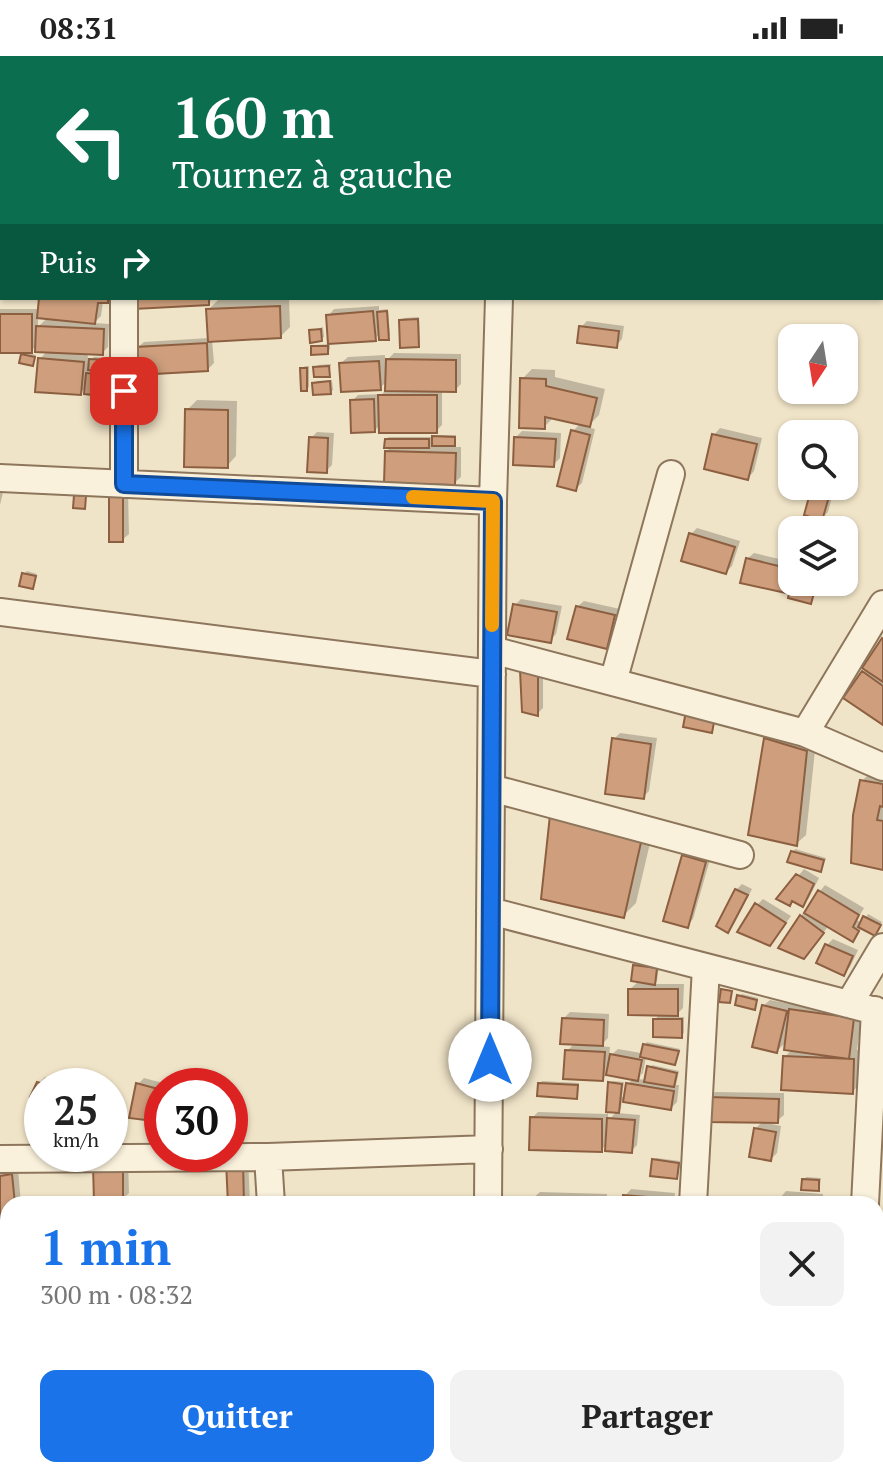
<!DOCTYPE html>
<html lang="fr">
<meta charset="utf-8">
<style>
body{margin:0;font-family:"PT Serif",serif;background:#f2f2f2;color:#222;height:100vh;display:flex;flex-direction:column;font-size:30px;white-space:nowrap}
*{box-sizing:border-box;margin:0}
p{font-size:26px;color:#767676}
.icon{flex:none;width:44px;height:44px;fill:none;stroke:currentColor;stroke-width:2;stroke-linecap:round;stroke-linejoin:round}
.map{position:relative;flex:1;overflow:hidden}
.drawer{position:absolute;left:0px;top:1140px;width:884px;height:282px;display:flex;flex-direction:column;background:#fff;border-radius:24px 24px 0 0;box-shadow:0 2px 6px #0004}
.drawer>*{flex:none}
.top-card{position:absolute;left:0px;top:0px;width:884px;height:244px;box-shadow:0 2px 6px #0004;background:#0b6e4f;color:#fff;overflow:hidden}
.needle{width:52px;rotate:192deg}
.fabs{position:absolute;left:778px;top:268px;display:grid;gap:16px}
.fabs a{display:grid;place-items:center;width:80px;height:80px;border-radius:16px;background:#fff;box-shadow:0 2px 6px #0004;font-size:40px}
.speed{position:absolute;left:24px;top:1012px;display:flex;gap:16px;font-size:40px;font-weight:700;text-align:center}
.speed>*{display:grid;place-content:center;width:104px;height:104px;border-radius:50%;background:#fff;box-shadow:0 2px 6px #0004;line-height:1}
.speed small{font-size:20px;font-weight:400}
.speed .limit{border:12px solid #d22;background:#fff;color:#111}
.pin{position:absolute;display:grid;place-items:center;width:68px;height:68px;color:#fff;margin:-34px;border-radius:16px;box-shadow:0 4px 12px #0006}
.me{position:absolute;width:88px;margin:-44px;rotate:0deg;stroke-linejoin:round;filter:drop-shadow(0 0 6px #0008)}
.turn{display:flex;align-items:center;gap:28px;height:168px;padding:0 40px;font-size:36px}
.turn .icon{width:104px;height:104px;stroke-width:2.5}
.turn b{display:block;font-size:56px;line-height:68px}
.then{display:flex;align-items:center;height:76px;padding:0 40px;background:#0003;gap:16px;font-size:30px}
.round{display:grid;place-items:center;flex:none;width:84px;height:84px;border-radius:16px;background:#f2f2f2}
.head{display:flex;align-items:center;justify-content:space-between;height:136px;padding:0 40px}
h1{font-size:48px;font-weight:600;line-height:60px;color:#1a73e8}
.primary-button{display:flex;gap:16px;margin-top:auto;padding:16px 40px}
.primary-button a{flex:1;height:92px;border-radius:16px;background:#1a73e8;color:#fff;font-size:32px;font-weight:600;line-height:92px;text-align:center}
.primary-button a+a{background:#f2f2f2;color:#222}
.status{display:flex;justify-content:space-between;align-items:center;height:56px;padding:0 40px;background:#fff;direction:ltr}
.status svg{height:22px;fill:currentColor}
.map>svg:first-child{display:block}
.shadow{fill:#0003;fill-rule:evenodd}
.building{fill:#cf9f7d;stroke:#8d5f41;stroke-width:2}
.lines{fill:none;stroke-linecap:round;stroke-linejoin:round}
.minor-casing{stroke:#8d765c;stroke-width:30}
.minor{stroke:#faf1dc;stroke-width:26}
.route-casing{stroke:#114b97;stroke-width:20}
.route{stroke:#1a73e8;stroke-width:14}
.slow{stroke:#f59e0b;stroke-width:14}
</style>
<div class="status"><b>08:31</b><svg viewBox="0 0 49 12"><path d="M0 12V9h3v3zM5 12V6h3v6zM10 12V3h3v9zM15 12V0h3v12zM26 1h20v11H26zM47 4h2v5h-2z"/></svg></div>
<div class="map">
<svg width="883" height="1421" viewBox="0 0 883 1421">
<rect width="100%" height="100%" fill="#f0e4c8"/>
<path class="shadow" d="M38,0H74L38,2Z
M80,0H103L80,2Z
M0,102H2V121H0Z
M41,242H110L103,245L101,260L94,267L109,268L108,291L102,297H87L89,306L94,301L108,302L107,310L101,316L105,317L104,335L101,338L87,331L80,337L40,303L48,294L37,289L29,297L36,299L32,308L23,299L27,295H0V253H40ZM38,260L48,261L38,271Z
M136,242H223L221,244L231,242H289L290,271L280,281L212,284L214,307L208,313L137,292L144,286L209,282L208,254L220,242H213L208,247Z
M379,250V254L388,253L390,279L388,282L380,277L375,283L330,286V293L328,296L313,291L315,289L330,288L328,260L334,253Z
M419,261L420,286L418,289L401,264L404,262Z
M587,265L624,270L622,283L616,290L581,271Z
M323,271L324,281L321,283L311,275Z
M394,297L461,298V328L455,334H442V369L436,375L381,368L375,374L352,345L358,339L382,338L387,333V325L380,332L341,307L348,301L385,299V306Z
M331,308L329,319L315,312L318,309Z
M305,310H309V331L307,333L302,313Z
M532,313L555,314V321L605,333L599,359L587,371L595,373L582,427L575,433L573,375L581,367L554,361L544,371L522,323Z
M332,324L333,334L331,336L314,328L317,325Z
M197,344L237,345L236,400L227,410L187,354Z
M720,372L762,382L754,415L748,422L714,379Z
M522,375L561,377L560,402L553,409L516,381Z
M317,376L334,377L332,409L326,415L311,382Z
M437,379H456V386L451,391H461V421L454,427L386,396L392,390L386,383L389,381H434Z
M814,430H835L828,456L822,462Z
M0,431L4,432L0,449Z
M117,436H128L129,478L122,484L111,442Z
M697,472L740,485L732,510L726,516L691,478Z
M754,497L792,506L791,528L785,535L747,503Z
M27,515L37,518L32,531L24,518Z
M795,526L816,531L811,546L793,529Z
M521,543L562,550L556,578L550,584L515,549Z
M584,545L620,553L612,585L606,591L577,551Z
M883,584V667L864,616Z
M529,608H543V652L537,658Z
M775,673L816,685L806,779L796,788L766,683Z
M620,677L657,682L649,735L643,741L614,683Z
M872,715L883,717V812L862,725Z
M654,770L636,847L623,860L544,842Z
M795,793L826,802L823,811L820,814L793,796Z
M690,794L711,800L693,863L687,870L684,800Z
M804,813L819,822L809,842L803,848L793,844L789,848L779,843Z
M742,828L752,833L734,868L728,874L736,834Z
M825,829L864,852L857,864L862,867L868,858L882,866L877,875L863,871L853,883L829,869L810,895L801,860Z
M763,843L791,860L776,881L757,849Z
M833,883L858,894L850,911L844,917L827,889Z
M638,907L659,910L657,925L654,928H684L683,952L674,961H684V977L681,980L655,963L661,958L630,933L639,925L635,909Z
M742,938L758,942L756,949L754,951L739,940Z
M770,944L795,949L801,944L863,953L857,994H863L862,1026L852,1036L785,1001L792,993L787,985L777,995L763,950Z
M570,956L609,958L608,982L600,990L610,991L609,1001L618,993L641,997L637,1019H641L645,989L647,986L680,993L675,1006L646,1000L643,1017L637,1023L647,1024L652,1009L679,1015L676,1029H679L677,1046L671,1052L622,1044L621,1053L617,1057L640,1059L637,1089L631,1095L607,1088L601,1094L532,1062L538,1056L607,1058L610,1027L613,1025L624,1026L622,1041H626L628,1028L634,1022L608,1018L602,1023L567,995L575,987L564,962ZM608,1054L617,1055L608,1065Z
M45,1021L75,1030H42V1043L39,1027Z
M144,1022L174,1030H162V1064L138,1028Z
M542,1025L579,1027L578,1039L576,1041L540,1028Z
M715,1036L784,1037V1059L777,1065H767V1067L781,1070L777,1097L771,1103L756,1072L763,1065L709,1042Z
M248,1100L250,1148H230Z
M656,1102L680,1105L679,1118L676,1121L654,1104Z
M128,1103L129,1137L121,1145L130,1144V1148H95Z
M18,1113L21,1148H8V1180H0V1115Z
M806,1121L821,1122L820,1130L818,1133L804,1124Z
M631,1133L675,1137L674,1148H624L625,1140Z
M786,1135L823,1138V1148H779L780,1142Z
M540,1136L607,1138V1148H533V1142Z
M2,1366H8V1414H54V1421H0V1368Z
M883,1389V1406H880L881,1391Z
M206,1414H254L265,1416L264,1421H205Z
M519,1414H597V1418L601,1414H644V1421H519Z"/>
<path class="building" d="M39,242H108V247H98L95,268L37,262Z
M134,242H209V249L134,253Z
M280,250L281,282L208,286L206,253Z
M373,255L376,285L328,288L326,259Z
M387,255L389,284H379L377,256Z
M0,258H32V297H0Z
M418,263L419,291L400,292L399,264Z
M36,270L104,273L103,299L35,296Z
M579,270L619,275L617,292L577,287Z
M321,273L322,285L310,287L309,274Z
M207,287L208,315L137,319L135,291Z
M311,290H328V298L311,299Z
M21,298L35,301L33,310L19,307Z
M38,302L84,306L81,339L35,336Z
M89,303L106,304L105,315L88,314Z
M386,303L456,304V336L385,335Z
M379,305L381,334L341,336L339,307Z
M329,310L330,321H314L313,311Z
M300,312H307V335H301Z
M86,317L104,319L102,340L84,338Z
M520,322L546,323V330L597,342L590,371L545,361V373L519,372Z
M330,325L331,338L313,339L312,327Z
M378,339H437V377H379Z
M374,343L375,376L351,377L350,344Z
M185,353L228,354V412L184,411Z
M571,374L590,379L576,435L557,430Z
M712,378L757,388L748,424L704,413Z
M432,380L455,381V390H432Z
M309,381L328,382L327,417L307,416Z
M514,381L556,383L554,411L513,409Z
M385,383H429V392H384Z
M385,395L456,397L455,429L384,427Z
M812,430H832L822,465L804,459Z
M74,439L86,440L85,453L73,452Z
M109,441H123V486H109Z
M689,477L735,491L726,518L681,505Z
M746,502L791,513L786,537L740,527Z
M22,517L36,520L33,533L19,530Z
M791,528L815,533L811,548L788,542Z
M513,548L557,556L551,587L507,579Z
M576,550L615,559L607,593L567,583Z
M882,582L883,583V626L862,612Z
M538,613V660L522,656L520,614Z
M862,615L883,630V669L843,642Z
M686,655L715,661L712,677L683,671Z
M612,682L651,688L644,743L605,738Z
M764,682L807,695L797,790L748,779Z
M860,724L883,728V751L880,750L877,764L883,765V814L851,807L853,759Z
M550,759L642,782L624,862L541,843Z
M791,795L824,804L821,816L787,806Z
M682,799L706,806L688,872L663,865Z
M796,818L814,828L803,851L792,845L790,850L776,843Z
M735,833L748,839L728,877L716,870Z
M818,834L859,859L853,871L859,875L853,886L804,857Z
M755,847L786,867L770,890L737,876Z
M800,859L824,877L804,903L778,892Z
M863,860L881,869L875,880L858,871Z
M825,888L853,900L844,920L816,907Z
M633,909L657,912L655,929L631,925Z
M628,933H678V960L628,959Z
M721,933L732,935L730,947L719,946Z
M737,939L757,944L755,954L735,949Z
M762,949L787,955L777,997L752,991Z
M789,953L854,962L849,1003L784,994Z
M562,962L604,964L603,990L560,988Z
M653,963H682V982L653,981Z
M643,988L679,995L675,1009L640,1001Z
M565,994L605,996L603,1025L563,1023Z
M610,998L642,1004L638,1025L606,1019Z
M783,1000L854,1003L853,1038L781,1034Z
M647,1010L677,1017L674,1031L644,1026Z
M37,1026L51,1030H42V1045L30,1041Z
M608,1026L622,1028L619,1057L606,1056Z
M136,1027L162,1034V1066L129,1062Z
M538,1027L578,1029L577,1043L537,1040Z
M626,1027L674,1035L671,1054L623,1046Z
M707,1041L779,1043L778,1067L706,1066Z
M530,1061L602,1063V1096L529,1094Z
M607,1062L635,1064L632,1097L605,1095Z
M754,1072L776,1076L771,1105L749,1101Z
M652,1103L679,1107L677,1123L650,1120Z
M243,1105L244,1148H228L226,1106Z
M123,1108V1145L94,1146L93,1109Z
M12,1118L15,1148H8V1182H0V1120Z
M802,1123L819,1124V1135L801,1134Z
M623,1139L670,1143L669,1148H622Z
M778,1141L818,1144V1148H777Z
M531,1142L602,1144V1148H531Z
M877,1315H883V1345H876Z
M0,1374H8V1413H0Z
M204,1414H231L229,1421H203Z
M236,1414H261L260,1421H235Z
M407,1414H454V1421H406Z
M517,1414H552V1421H517Z
M555,1414L592,1416V1421H555Z
M597,1415L639,1416V1421H597Z
M48,1416V1421H0V1417Z"/>
<g class="lines">
<g class="minor-casing">
<path id="minor" d="M609,0L620,2
M139,2L140,0
M503,2V0
M832,2L834,0
M882,47H883
M0,60H2
M882,221H883
M124,242V428
M0,422L493,445
M0,556L492,618
M492,594L805,677L883,711
M613,626L671,418
M805,677L883,548
M491,732L740,799
M490,855L883,957
M849,948L883,891
M268,1101L271,1148
M0,1103L268,1101L489,1093
M488,1148L493,445L499,242
M693,1148L706,911
M865,1148L875,954
M0,1285L8,1284
M130,1414L131,1421
M281,1414V1421
M485,1421V1414
M678,1421V1414
M850,1421L851,1414"/>
</g>
<use href="#minor" class="minor"/>
</g>
<g class="lines">
<g class="route-casing">
<path id="route" d="M124,335V428L493,445L490,1004"/>
</g>
<use href="#route" class="route"/>
<path class="slow" d="M413,441L493,445L492,569"/>
</g>
</svg>
<div class="fabs">
<a><svg class="needle" viewBox="-14 -14 28 28"><path d="M0-13l5 13h-10z" fill="#e53935"/><path d="M0 13l5-13h-10z" fill="#767676"/></svg></a>
<a><svg class="icon" aria-label="search" viewBox="0 0 24 24"><circle cx="10" cy="10" r="6"/><path d="M15 15l6 6"/></svg></a>
<a><svg class="icon" aria-label="layers" viewBox="0 0 24 24"><path d="M12 4l9 5-9 5-9-5zM3 14l9 5 9-5"/></svg></a>
</div>
<div class="speed"><div>25<small>km/h</small></div><div class="limit">30</div></div>
<div class="pin" style="left:124px;top:335px;background:#d93025"><svg class="icon" aria-label="arrive" viewBox="0 0 24 24"><path d="M6 21V4h12l-3 4 3 4H6"/></svg></div>
<svg class="me" style="left:490px;top:1004px" viewBox="-20 -20 40 40"><circle r="19" fill="#fff"/><path d="M0-13L10 11 0 6-10 11z" fill="#1a73e8"/></svg>
<div class="top-card">
<div class="turn"><svg class="icon" aria-label="left" viewBox="0 0 24 24"><path d="M17 20v-9H6M10 6l-5 5 5 5"/></svg><div><b>160 m</b>Tournez à gauche</div></div>
<div class="then">Puis<svg class="icon" aria-label="right" viewBox="0 0 24 24"><path d="M7 20v-9h11M14 6l5 5-5 5"/></svg></div>
</div>
<section class="drawer">
<div class="head"><div><h1>1 min</h1><p>300 m · 08:32</p></div><a class="round"><svg class="icon" aria-label="close" viewBox="0 0 24 24"><path d="M6 6l12 12M18 6L6 18"/></svg></a></div>
<div class="primary-button"><a>Quitter</a><a>Partager</a></div>
</section>
</div>
